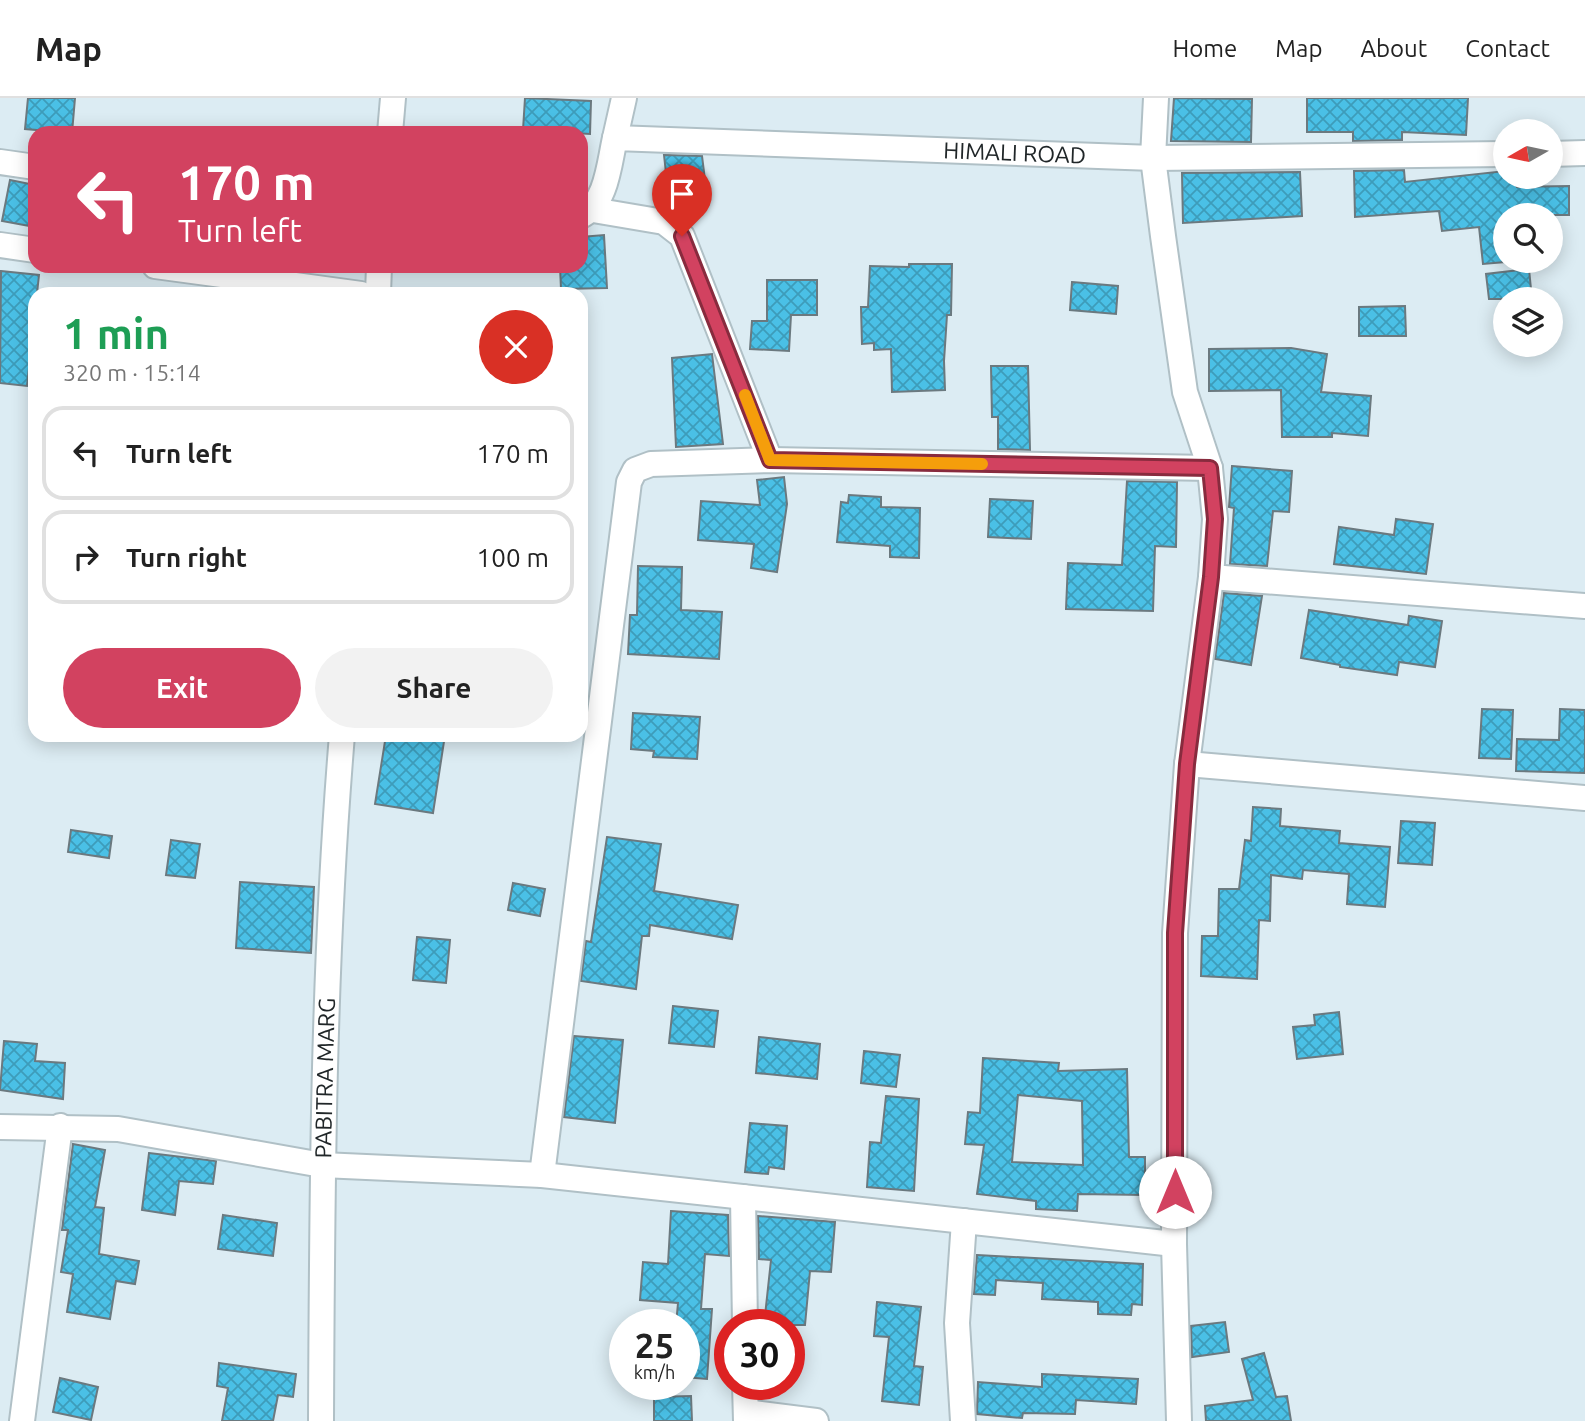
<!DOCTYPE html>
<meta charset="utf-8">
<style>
body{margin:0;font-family:Ubuntu,sans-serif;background:#f2f2f2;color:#222;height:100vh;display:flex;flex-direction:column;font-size:26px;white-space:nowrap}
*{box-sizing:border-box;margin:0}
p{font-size:23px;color:#767676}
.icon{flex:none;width:38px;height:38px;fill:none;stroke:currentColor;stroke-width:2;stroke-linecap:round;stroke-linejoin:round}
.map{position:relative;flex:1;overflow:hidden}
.drawer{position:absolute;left:28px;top:189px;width:560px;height:455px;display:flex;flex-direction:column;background:#fff;border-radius:21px;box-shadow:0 4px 18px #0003}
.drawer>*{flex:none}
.banner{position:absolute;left:28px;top:28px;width:560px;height:147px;border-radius:21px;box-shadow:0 4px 18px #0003;background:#d24260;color:#fff;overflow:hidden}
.needle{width:46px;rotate:261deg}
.buttons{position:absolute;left:1493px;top:21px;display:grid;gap:14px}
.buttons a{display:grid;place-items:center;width:70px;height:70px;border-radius:50%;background:#fff;box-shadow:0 4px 18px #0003;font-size:35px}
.speed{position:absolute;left:609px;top:1211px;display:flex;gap:14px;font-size:35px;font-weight:700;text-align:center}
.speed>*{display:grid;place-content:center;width:91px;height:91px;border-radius:50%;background:#fff;box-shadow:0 4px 18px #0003;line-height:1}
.speed small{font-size:18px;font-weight:400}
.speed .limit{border:10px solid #d22;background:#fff;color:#111}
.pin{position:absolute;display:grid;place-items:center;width:60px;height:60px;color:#fff;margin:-72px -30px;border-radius:50% 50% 50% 0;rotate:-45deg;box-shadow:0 0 7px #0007}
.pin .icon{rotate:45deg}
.me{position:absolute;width:77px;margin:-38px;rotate:0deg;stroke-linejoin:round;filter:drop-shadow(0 0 5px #0008)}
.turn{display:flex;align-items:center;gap:24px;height:147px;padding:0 35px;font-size:32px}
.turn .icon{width:91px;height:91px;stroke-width:2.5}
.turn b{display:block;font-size:49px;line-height:60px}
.round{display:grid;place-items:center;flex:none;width:74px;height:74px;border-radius:37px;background:#f2f2f2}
.overview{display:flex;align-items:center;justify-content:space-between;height:119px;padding:0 35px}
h1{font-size:42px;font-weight:700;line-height:52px;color:#1e9e55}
.button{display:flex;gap:14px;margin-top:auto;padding:14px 35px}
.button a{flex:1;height:80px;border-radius:42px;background:#d24260;color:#fff;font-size:28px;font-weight:700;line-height:80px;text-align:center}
.button a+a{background:#f2f2f2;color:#222}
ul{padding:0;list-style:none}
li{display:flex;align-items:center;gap:21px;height:94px;margin:0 14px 10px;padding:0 21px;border:4px solid #e0e0e0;border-radius:21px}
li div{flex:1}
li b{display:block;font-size:26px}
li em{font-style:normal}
header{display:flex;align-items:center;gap:42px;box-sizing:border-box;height:98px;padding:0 35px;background:#fff;border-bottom:2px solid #e0e0e0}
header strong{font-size:33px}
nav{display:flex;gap:38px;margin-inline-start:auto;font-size:24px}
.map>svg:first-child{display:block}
.building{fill:url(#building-cross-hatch);stroke:#6b797f;stroke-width:2;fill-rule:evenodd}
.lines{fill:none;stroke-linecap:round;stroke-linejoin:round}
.minor-casing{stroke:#b0c0c6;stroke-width:28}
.minor{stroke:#fff;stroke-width:24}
.route-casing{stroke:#882b3e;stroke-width:18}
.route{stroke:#d24260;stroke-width:12}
.slow{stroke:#f59e0b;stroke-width:12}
.labels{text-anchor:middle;stroke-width:7;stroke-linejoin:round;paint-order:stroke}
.street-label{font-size:23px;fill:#202628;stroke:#dcecf3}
</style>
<header>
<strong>Map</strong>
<nav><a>Home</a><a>Map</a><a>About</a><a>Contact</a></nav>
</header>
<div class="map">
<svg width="1585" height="1323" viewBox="0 0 1585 1323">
<defs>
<pattern id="building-cross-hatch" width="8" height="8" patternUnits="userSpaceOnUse" patternTransform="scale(1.75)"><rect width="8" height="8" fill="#4ac0e6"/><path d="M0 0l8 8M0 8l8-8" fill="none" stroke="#3d9cba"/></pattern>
</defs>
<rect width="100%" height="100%" fill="#dcecf3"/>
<path class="building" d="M28,0H75L72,35L25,31Z
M525,0L591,3L590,36L523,32Z
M1174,0L1252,1L1251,44L1171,43Z
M1307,0H1468L1466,37L1402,34V42L1353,43V34H1307Z
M664,57L702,58L708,106L670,111Z
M1404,72L1405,84L1505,73V79H1516L1517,89L1569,88V117H1505V121H1501L1505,164L1483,166L1479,129L1442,133L1439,113L1355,119L1354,73Z
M1300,74L1302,118L1183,125L1182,75Z
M10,82L35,87V129L2,123Z
M604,137L607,190L561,191L560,168H581V139Z
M909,166H952L951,217H947L944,263L945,292L892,294L891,251L874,252V245L862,246L861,209H868L870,168L909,169Z
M1529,171L1532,201H1489L1486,176Z
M1,173L39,177L27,288L0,285Z
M767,182H817V217H791L789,253L750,251L752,223H767Z
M1072,184L1118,188L1116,216L1070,212Z
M1405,208L1406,238H1359V209Z
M1291,250L1327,256L1321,294L1371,298L1368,338L1332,335V339H1282L1281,292L1209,293V251Z
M712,256L723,346L676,349L672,260Z
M991,268H1028L1030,352L998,351V319H992Z
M1232,368L1292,373L1289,414L1273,413L1267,468L1230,466L1234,410L1229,409Z
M784,379L787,406L777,474L751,470L754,446L698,442L701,403L760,407L757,382Z
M1127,383L1177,384L1176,449L1155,448L1153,513L1066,511L1068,465L1122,467Z
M849,397L881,399V409L920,410L919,460L890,459V448L837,444L841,404L848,405Z
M990,401L1033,403L1031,441L988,439Z
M1396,421L1433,426L1426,476L1334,466L1339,429L1394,437Z
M638,468L682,469L681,512L722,514L719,561L628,556L630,517H637Z
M1224,495L1262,498L1251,567L1215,561Z
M1309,512L1408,527L1409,518L1442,523L1435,569L1399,564L1397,577L1340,569V567L1301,560Z
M1482,611L1513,612L1511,661L1479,660Z
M1560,611L1585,612V675L1516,673L1517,641L1559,642Z
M633,615L700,619L697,661L653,659L654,653L631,651Z
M386,637H445L433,715L375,706Z
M1253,709L1281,711L1280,728L1340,733L1339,745L1390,749L1385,809L1347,806L1349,776L1303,772L1302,781L1271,777L1270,823L1259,822L1257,881L1201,878L1202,838H1218L1219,791H1239L1245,742L1251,743Z
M1401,723L1435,725L1432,767L1398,765Z
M71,732L112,738L109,760L68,754Z
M607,739L661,746L654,793L738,807L732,841L650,827L649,838H642L636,891L581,883L586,843L591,844Z
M171,742L200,746L195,780L166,777Z
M240,784L314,789L311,855L236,850Z
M513,785L545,791L540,818L508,812Z
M417,839L450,842L446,885L413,882Z
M673,908L718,913L714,949L669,945Z
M1339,914L1343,956L1297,961L1293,929L1315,927L1314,917Z
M574,938L623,942L615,1025L564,1019Z
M759,939L820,946L817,981L756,975Z
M4,943L37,946L35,963L65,965L63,1001L0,992Z
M864,953L900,957L896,989L861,985Z
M983,960L1059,965L1058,973L1127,971L1129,1059H1145V1097L1078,1096L1077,1113L1036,1111V1103L977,1096L984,1047L965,1046L968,1014L980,1015ZM1018,997L1082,1003L1083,1067L1012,1064Z
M886,998L919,1001L914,1093L867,1089L870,1044L881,1045Z
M750,1025L787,1028L784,1071L769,1069L768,1076L745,1074Z
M73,1046L105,1052L95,1109L104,1110L99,1156L139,1163L135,1186L116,1183L110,1221L67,1214L73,1176L61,1174L68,1132H62Z
M149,1055L216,1063L213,1086L179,1083L175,1117L142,1112Z
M671,1113L728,1117L729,1158L705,1156L701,1211H712L707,1281L684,1279V1227H676L678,1205L640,1202L643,1164L668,1166Z
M223,1117L277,1125L273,1158L218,1151Z
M758,1118L835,1124L831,1174L810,1173L805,1227H764L771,1162L759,1161Z
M977,1157L1143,1166L1142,1207L1132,1206L1131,1217L1098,1216V1204L1042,1201L1043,1185L996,1182L995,1197L974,1196Z
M877,1204L921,1209L914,1268L923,1269L919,1307L882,1303L889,1239L874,1238Z
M1225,1224L1229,1254L1192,1259L1191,1228Z
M1264,1255L1276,1299L1287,1298L1291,1323H1206L1205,1308L1253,1302L1242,1261Z
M219,1265L296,1276L293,1299L278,1297L273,1323H222L228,1290L217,1288Z
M1042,1276L1138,1281L1136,1306L1076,1302L1075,1316L1023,1315L1022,1320L977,1316L978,1284L1042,1289Z
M60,1280L98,1289L91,1322L53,1314Z
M691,1298L692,1323H654V1299Z"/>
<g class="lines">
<g class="minor-casing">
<g id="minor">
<path d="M1156,0L1153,60L1163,138L1185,294L1210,370L1215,421L1211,479L1187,666L1175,835L1174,1146L1179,1323"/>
<path d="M390,35L393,0"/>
<path d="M615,40L624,0"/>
<path d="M1550,56L1585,55"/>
<path d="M0,64L35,69"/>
<path d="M593,112L664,124L682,138L770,362"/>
<path id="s1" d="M581,118C607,105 609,66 615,40L1153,60L1505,56"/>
<path d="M0,147L35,152"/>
<path d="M155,168L361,196"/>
<path d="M378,196L379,168"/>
<path d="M1211,479L1585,508"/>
<path d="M1187,666L1585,700"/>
<path d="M0,1029L118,1031L322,1067L542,1077L1174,1146"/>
<path d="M542,1077L629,384L635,372L651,366L770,362L1210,370"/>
<path d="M743,1099L745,1227"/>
<path d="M745,1286L746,1323"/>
<path d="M746,1314L816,1323"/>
<path d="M22,1323L60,1028"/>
<path id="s2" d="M321,1323C322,1094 323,865 342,637"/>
<path d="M963,1323L957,1225L964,1123"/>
</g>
</g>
<use href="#minor" class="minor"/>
</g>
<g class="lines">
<g class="route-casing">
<path id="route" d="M682,138L770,362L1210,370L1215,421L1211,479L1187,666L1175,835V1094"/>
</g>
<use href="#route" class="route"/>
<path class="slow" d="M745,297L770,362L982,366"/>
</g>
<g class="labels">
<g class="street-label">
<text dy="8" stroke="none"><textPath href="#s1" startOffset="488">HIMALI ROAD</textPath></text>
<text dy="8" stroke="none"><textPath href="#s2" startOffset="343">PABITRA MARG</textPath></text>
</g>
</g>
</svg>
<div class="buttons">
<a><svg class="needle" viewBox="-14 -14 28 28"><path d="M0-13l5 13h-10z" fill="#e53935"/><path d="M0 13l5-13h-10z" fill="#767676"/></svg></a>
<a><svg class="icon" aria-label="search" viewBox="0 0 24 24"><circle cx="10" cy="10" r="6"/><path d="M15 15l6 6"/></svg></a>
<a><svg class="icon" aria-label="layers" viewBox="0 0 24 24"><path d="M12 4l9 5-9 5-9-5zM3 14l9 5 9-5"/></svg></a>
</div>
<div class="speed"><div>25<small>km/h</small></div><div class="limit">30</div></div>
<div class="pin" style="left:682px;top:138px;background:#d93025"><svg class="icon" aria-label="arrive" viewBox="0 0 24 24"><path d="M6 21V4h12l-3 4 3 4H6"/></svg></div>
<svg class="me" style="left:1175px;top:1094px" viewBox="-20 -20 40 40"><circle r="19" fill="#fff"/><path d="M0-13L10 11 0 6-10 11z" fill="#d24260"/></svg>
<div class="banner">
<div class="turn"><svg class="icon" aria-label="left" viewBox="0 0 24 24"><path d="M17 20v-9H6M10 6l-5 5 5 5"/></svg><div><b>170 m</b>Turn left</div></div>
</div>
<section class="drawer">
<div class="overview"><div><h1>1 min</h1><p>320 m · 15:14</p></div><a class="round" style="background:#d93025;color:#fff"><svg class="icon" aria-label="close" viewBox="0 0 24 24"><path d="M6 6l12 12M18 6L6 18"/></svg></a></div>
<ul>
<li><svg class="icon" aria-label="left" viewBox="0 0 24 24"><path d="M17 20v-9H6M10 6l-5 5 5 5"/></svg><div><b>Turn left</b></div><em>170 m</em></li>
<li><svg class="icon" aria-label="right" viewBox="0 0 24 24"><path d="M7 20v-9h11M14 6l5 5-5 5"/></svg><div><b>Turn right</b></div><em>100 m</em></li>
</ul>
<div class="button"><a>Exit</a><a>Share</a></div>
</section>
</div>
